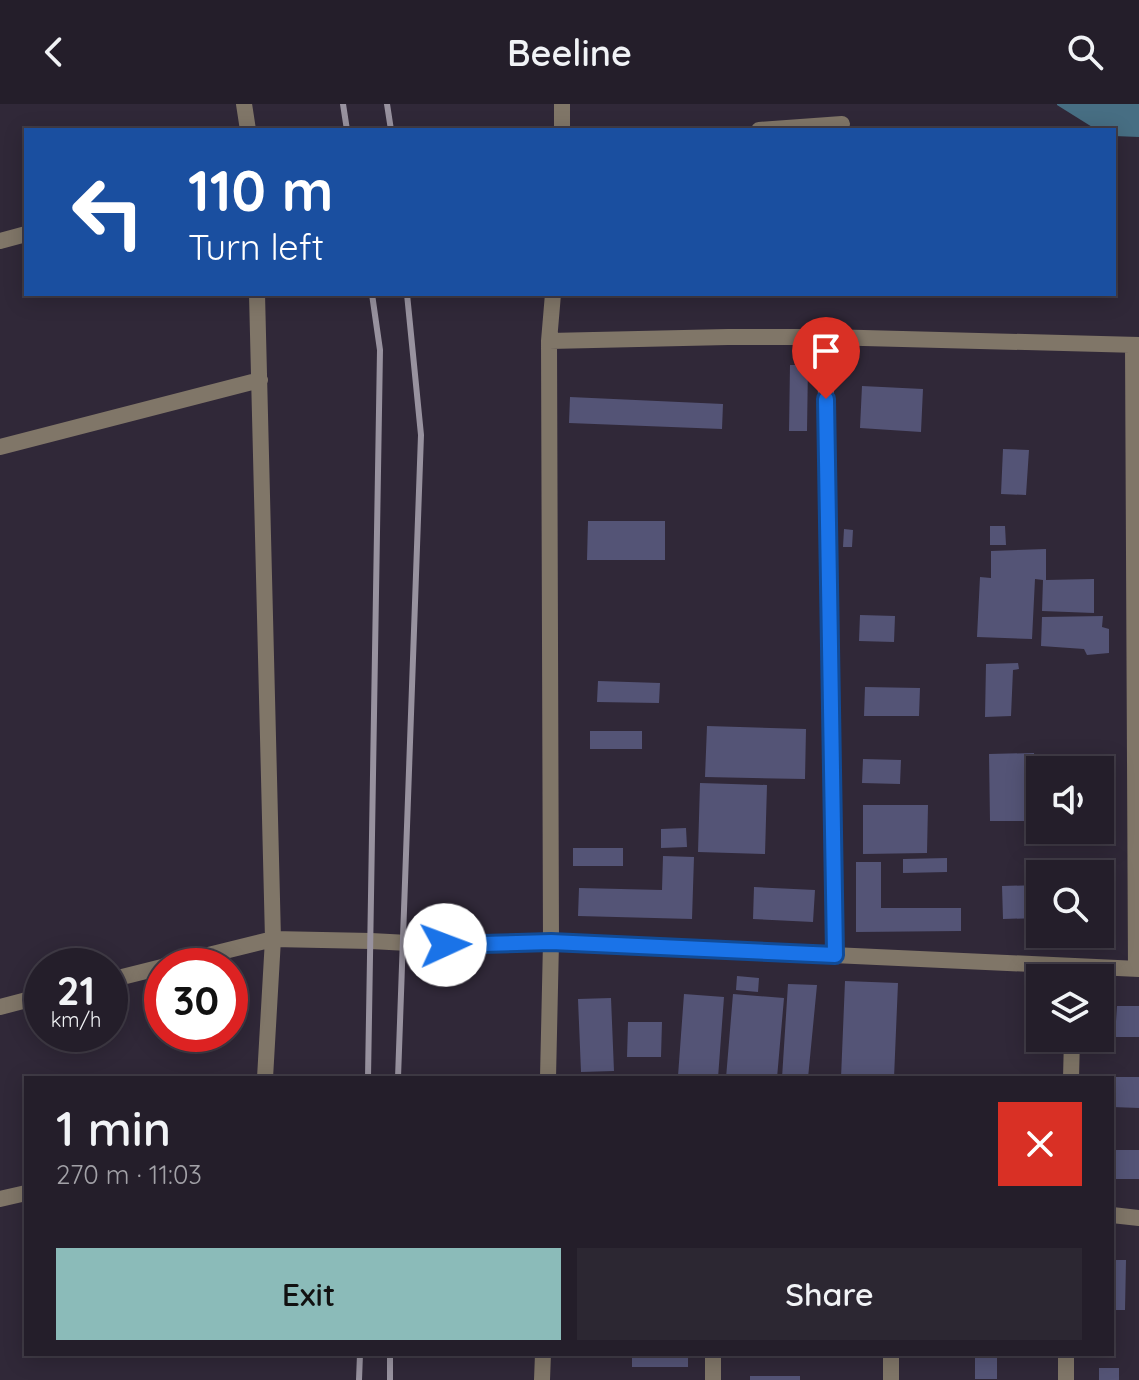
<!DOCTYPE html>
<meta charset="utf-8">
<style>
body{margin:0;font-family:Quicksand,sans-serif;background:#2c2732;color:#f1f3f6;height:100vh;display:flex;flex-direction:column;font-size:30px;white-space:nowrap}
*{box-sizing:border-box;margin:0}
p{font-size:26px;color:#a3a2a8}
.icon{flex:none;width:44px;height:44px;fill:none;stroke:currentColor;stroke-width:2;stroke-linecap:round;stroke-linejoin:round}
.map{position:relative;flex:1;overflow:hidden}
.panel{position:absolute;left:24px;top:972px;width:1090px;height:280px;display:flex;flex-direction:column;background:#241e2a;border-radius:0px;box-shadow:0 4px 20px #0003,0 0 0 2px #413c47}
.panel>*{flex:none}
.guide{position:absolute;left:24px;top:24px;width:1092px;height:168px;border-radius:0px;box-shadow:0 4px 20px #0003,0 0 0 2px #413c47;background:#1a4fa0;color:#fff;overflow:hidden}
.controls{position:absolute;left:1026px;top:652px;display:grid;gap:16px}
.controls a{display:grid;place-items:center;width:88px;height:88px;border-radius:0px;background:#241e2a;box-shadow:0 4px 20px #0003,0 0 0 2px #413c47;font-size:40px}
.speed{position:absolute;left:24px;top:844px;display:flex;gap:16px;font-size:40px;font-weight:700;text-align:center}
.speed>*{display:grid;place-content:center;width:104px;height:104px;border-radius:50%;background:#241e2a;box-shadow:0 4px 20px #0003,0 0 0 2px #413c47;line-height:1}
.speed small{font-size:20px;font-weight:400}
.speed .limit{border:12px solid #d22;background:#fff;color:#111}
.pin{position:absolute;display:grid;place-items:center;width:68px;height:68px;color:#fff;margin:-82px -34px;border-radius:50% 50% 50% 0;rotate:-45deg;box-shadow:0 0 8px #0007}
.pin .icon{rotate:45deg}
.me{position:absolute;width:88px;margin:-44px;rotate:88deg;stroke-linejoin:round;filter:drop-shadow(0 0 6px #0008)}
.turn{display:flex;align-items:center;gap:28px;height:168px;padding:0 32px;font-size:36px}
.turn .icon{width:104px;height:104px;stroke-width:2.5}
.turn b{display:block;font-size:56px;line-height:68px}
.round{display:grid;place-items:center;flex:none;width:84px;height:84px;border-radius:0px;background:#2c2732}
.summary{display:flex;align-items:center;justify-content:space-between;height:136px;padding:0 32px}
h1{font-size:48px;font-weight:600;line-height:60px}
.button{display:flex;gap:16px;margin-top:auto;padding:16px 32px}
.button a{flex:1;height:92px;border-radius:0px;background:#8bbbb9;color:#111;font-size:32px;font-weight:600;line-height:92px;text-align:center}
.button a+a{background:#2c2732;color:#f1f3f6}
header{display:flex;justify-content:space-between;align-items:center;height:104px;padding:0 32px;background:#241e2a;font-size:36px;font-weight:600}
.map>svg:first-child{display:block}
.water{fill:#476e83}
.building{fill:#545476}
.lines{fill:none;stroke-linecap:round;stroke-linejoin:round}
.minor{stroke:#807668;stroke-width:16}
.rail{stroke:#98929f;stroke-width:6}
.route-casing{stroke:#114b97;stroke-width:20}
.route{stroke:#1a73e8;stroke-width:14}
</style>
<header><svg class="icon" aria-label="back" viewBox="0 0 24 24"><path d="M15 5l-7 7 7 7"/></svg>Beeline<svg class="icon" aria-label="search" viewBox="0 0 24 24"><circle cx="10" cy="10" r="6"/><path d="M15 15l6 6"/></svg></header>
<div class="map">
<svg width="1139" height="1276" viewBox="0 0 1139 1276">
<rect width="100%" height="100%" fill="#302838"/>
<path class="water" d="M1057,0H1139V33L1114,32V26H1097L1057,1Z"/>
<path class="building" d="M790,261H808L807,327H789Z
M862,282L923,285L921,328L860,324Z
M570,293L723,300L722,325L569,319Z
M1003,345L1029,346L1026,391L1001,390Z
M588,417H665V456H587Z
M990,422H1005L1006,441H990Z
M844,425L853,426L852,443H843Z
M1046,445V476L1094,475V509L1042,507L1043,476L1035,475L1032,535L977,533L980,473L991,474V447Z
M860,511L895,512L894,538L859,537Z
M1103,512L1102,523L1109,525V549L1087,551L1084,545L1041,542L1042,513Z
M1018,559L1019,565L1013,566L1011,612L985,613L986,560Z
M598,577L660,579L659,599L597,598Z
M865,583L920,584L919,612H864Z
M707,622L806,625L805,675L705,673Z
M590,627H642V645H590Z
M1034,649L1035,717H990L989,650Z
M863,655L901,656L900,680L862,679Z
M700,679L767,681L765,750L698,748Z
M863,701H928L927,749L863,750Z
M686,724L687,743L661,744V725Z
M573,744H623V762H573Z
M663,752L694,753L692,815L578,812L579,784L662,786Z
M947,754V768L903,769V755Z
M856,758H881V804H961V827L856,828Z
M1100,780H1107L1108,813H1100Z
M1040,781V814L1003,815L1002,782Z
M754,783L815,786L813,818L753,815Z
M737,872L759,874L758,888L736,886Z
M845,877L898,879L894,974H841Z
M788,880L817,881L808,974H782Z
M684,890L724,893L718,974L678,972Z
M733,890L784,894L777,974H726Z
M611,894L614,967L581,968L578,895Z
M1117,902H1139V933H1115Z
M628,918H662L661,953H627Z
M1112,973H1139V1004L1112,1003Z
M1112,1046H1139V1075H1112Z
M1112,1156H1126L1125,1206H1112Z
M632,1250H688V1263H632Z
M975,1254H997V1275H975Z
M1099,1264H1119V1276H1099Z
M750,1272H800V1276H750Z"/>
<g class="lines">
<path class="minor" d="M244,0L248,26
M562,0V26
M759,26L842,20
M0,137L26,130
M257,190L273,835L265,974
M825,233L1139,241
M549,237L728,233H825L835,851
M1133,241L1136,865
M0,343L260,276
M164,862L273,835L371,837L445,841L551,838L1139,865
M110,876L162,863
M0,903L42,892
M548,974L551,838L549,237L553,190
M1071,974L1072,934
M0,1095L26,1089
M1112,1111L1139,1114
M713,1250V1276
M542,1276L543,1250
M891,1276V1250
M1066,1276V1250"/>
<path class="rail" d="M343,0L347,26
M387,0L391,26
M368,974L380,246L372,190
M398,974L421,331L407,190
M359,1276L360,1250
M390,1276V1250"/>
</g>
<g class="lines">
<g class="route-casing">
<path id="route" d="M445,841L551,838L835,851L826,295"/>
</g>
<use href="#route" class="route"/>
</g>
</svg>
<div class="controls">
<a><svg class="icon" aria-label="sound" viewBox="0 0 24 24"><path d="M4 9h4l5-4v14l-5-4H4zM17 9q2 3 0 6"/></svg></a>
<a><svg class="icon" aria-label="search" viewBox="0 0 24 24"><circle cx="10" cy="10" r="6"/><path d="M15 15l6 6"/></svg></a>
<a><svg class="icon" aria-label="layers" viewBox="0 0 24 24"><path d="M12 4l9 5-9 5-9-5zM3 14l9 5 9-5"/></svg></a>
</div>
<div class="speed"><div>21<small>km/h</small></div><div class="limit">30</div></div>
<div class="pin" style="left:826px;top:295px;background:#d93025"><svg class="icon" aria-label="arrive" viewBox="0 0 24 24"><path d="M6 21V4h12l-3 4 3 4H6"/></svg></div>
<svg class="me" style="left:445px;top:841px" viewBox="-20 -20 40 40"><circle r="19" fill="#fff"/><path d="M0-13L10 11 0 6-10 11z" fill="#1a73e8"/></svg>
<div class="guide">
<div class="turn"><svg class="icon" aria-label="left" viewBox="0 0 24 24"><path d="M17 20v-9H6M10 6l-5 5 5 5"/></svg><div><b>110 m</b>Turn left</div></div>
</div>
<section class="panel">
<div class="summary"><div><h1>1 min</h1><p>270 m · 11:03</p></div><a class="round" style="background:#d93025;color:#fff"><svg class="icon" aria-label="close" viewBox="0 0 24 24"><path d="M6 6l12 12M18 6L6 18"/></svg></a></div>
<div class="button"><a>Exit</a><a>Share</a></div>
</section>
</div>
